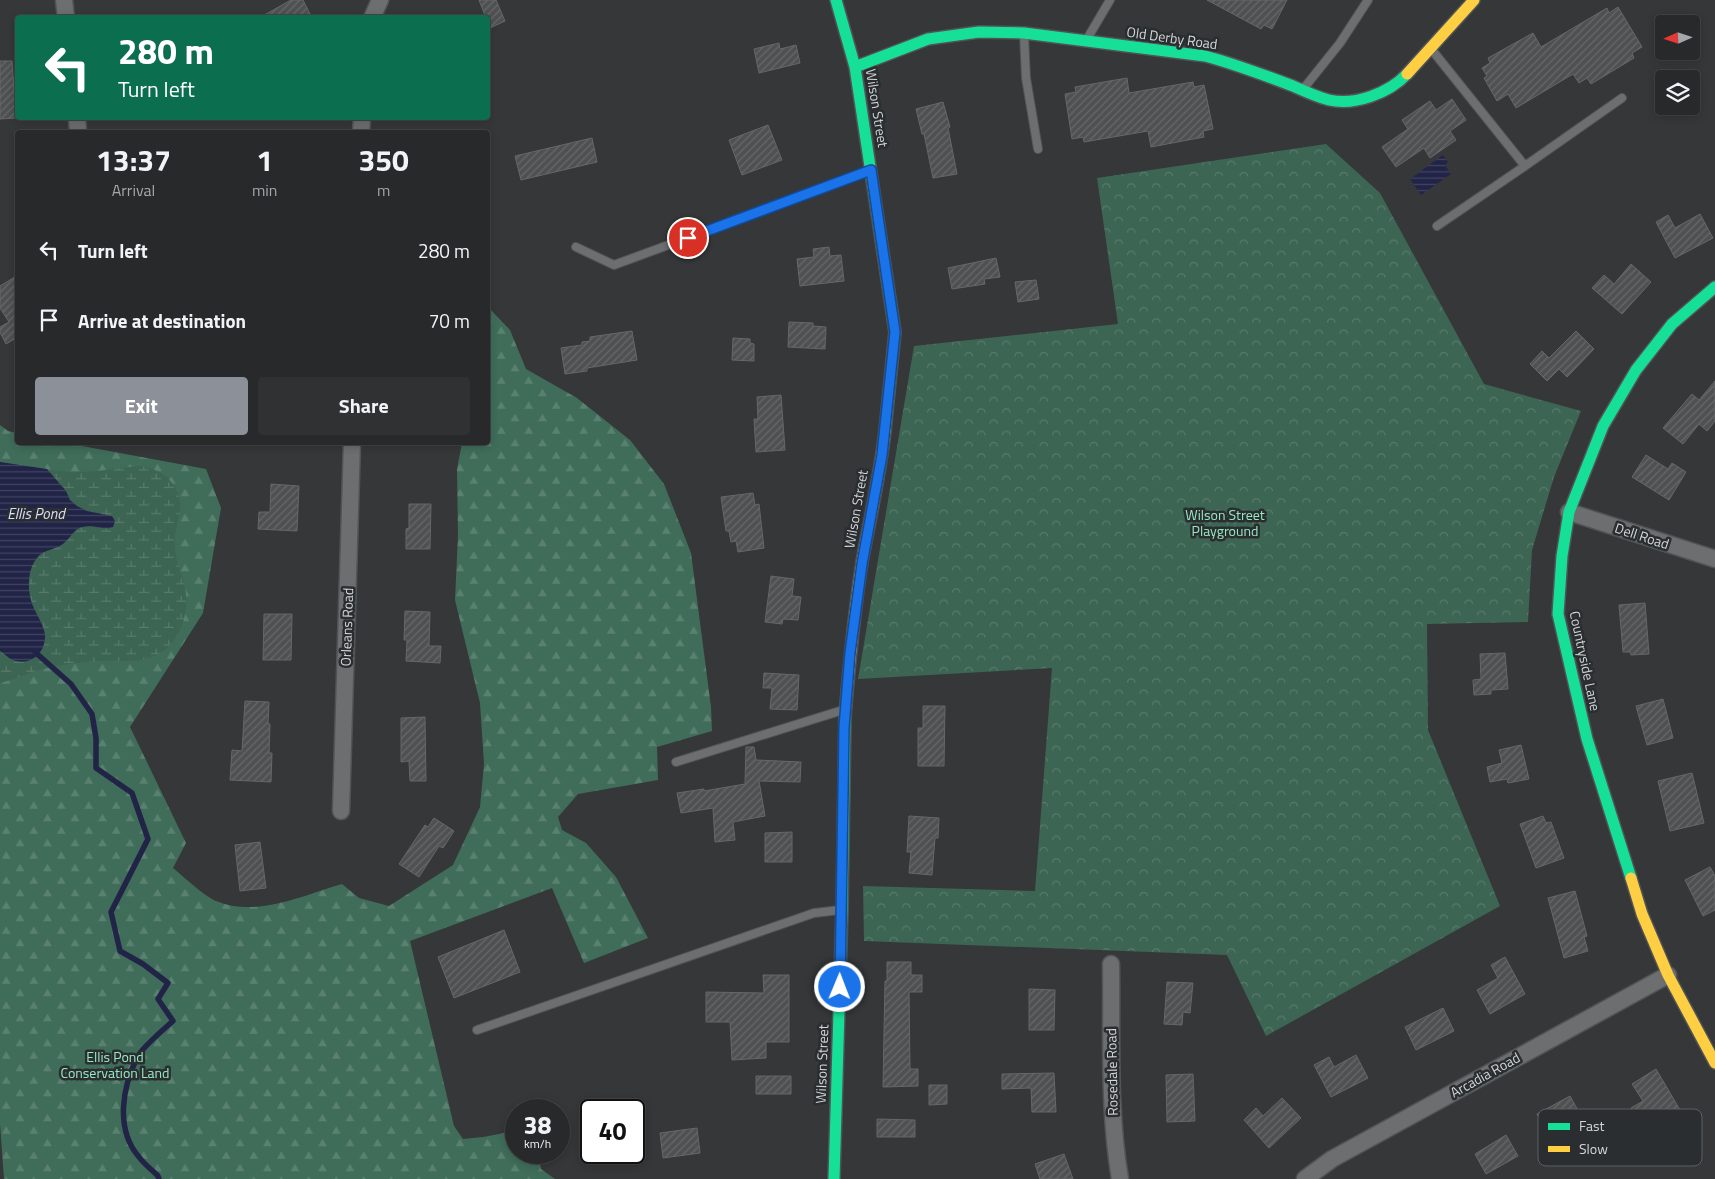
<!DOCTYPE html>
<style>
body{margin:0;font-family:"Titillium Web",sans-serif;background:#303133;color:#f1f3f6;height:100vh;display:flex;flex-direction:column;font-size:19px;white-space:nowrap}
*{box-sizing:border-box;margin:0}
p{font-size:16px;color:#a5a6a9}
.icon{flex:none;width:28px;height:28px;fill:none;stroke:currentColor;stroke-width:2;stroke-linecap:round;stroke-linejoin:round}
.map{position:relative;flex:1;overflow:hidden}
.details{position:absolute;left:15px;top:130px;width:475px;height:315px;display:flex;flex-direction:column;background:#28292b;border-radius:5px;box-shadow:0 2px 8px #0003,0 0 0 1px #444547}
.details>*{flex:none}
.banner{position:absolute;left:15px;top:15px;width:475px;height:105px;border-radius:5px;box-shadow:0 2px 8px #0003,0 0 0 1px #444547;background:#0b6e4f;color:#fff;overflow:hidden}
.needle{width:32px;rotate:267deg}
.fabs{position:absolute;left:1655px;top:15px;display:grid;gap:10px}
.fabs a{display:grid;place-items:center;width:45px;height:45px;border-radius:5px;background:#28292b;box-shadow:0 2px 8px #0003,0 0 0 1px #444547;font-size:25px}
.speed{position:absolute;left:505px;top:1099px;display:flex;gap:10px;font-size:25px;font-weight:700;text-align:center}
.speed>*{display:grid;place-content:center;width:65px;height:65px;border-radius:50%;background:#28292b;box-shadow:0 2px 8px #0003,0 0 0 1px #444547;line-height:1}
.speed small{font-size:12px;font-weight:400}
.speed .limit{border:2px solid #111;border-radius:8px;background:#fff;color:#111}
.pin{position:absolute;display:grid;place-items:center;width:42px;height:42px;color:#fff;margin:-21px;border:2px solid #fff;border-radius:50%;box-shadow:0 1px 5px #0007}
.me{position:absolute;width:55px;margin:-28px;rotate:1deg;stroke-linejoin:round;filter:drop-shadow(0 0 4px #0008)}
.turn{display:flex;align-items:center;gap:18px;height:105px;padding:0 20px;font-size:22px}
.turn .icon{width:65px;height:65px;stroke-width:2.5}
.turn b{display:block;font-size:35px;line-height:42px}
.eta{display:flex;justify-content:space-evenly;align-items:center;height:85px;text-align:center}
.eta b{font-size:30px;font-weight:700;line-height:35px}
.action{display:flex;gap:10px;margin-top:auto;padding:10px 20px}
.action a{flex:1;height:58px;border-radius:5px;background:#8c9099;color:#fff;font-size:20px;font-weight:700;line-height:58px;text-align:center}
.action a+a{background:#303133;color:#f1f3f6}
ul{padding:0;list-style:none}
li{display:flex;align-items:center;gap:15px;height:70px;padding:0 20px}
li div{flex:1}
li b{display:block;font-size:19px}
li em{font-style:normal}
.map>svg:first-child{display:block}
.forest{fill:url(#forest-firs)}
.wetland{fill:url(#wetland-marsh)}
.park{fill:url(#park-crowns)}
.water{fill:url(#water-rules)}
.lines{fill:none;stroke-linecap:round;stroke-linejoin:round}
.stream{stroke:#222447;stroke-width:5.5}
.building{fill:url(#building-hatch);stroke:#666769}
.lane-casing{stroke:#515455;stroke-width:10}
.street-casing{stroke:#515455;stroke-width:19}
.fast-casing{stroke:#515455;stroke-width:14}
.slow-casing{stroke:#515455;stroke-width:14}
.lane{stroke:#6c6e6f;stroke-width:8}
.street{stroke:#6c6e6f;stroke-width:16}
.fast{stroke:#16e098;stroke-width:11}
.slow{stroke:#ffcf43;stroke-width:11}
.route-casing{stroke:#114b97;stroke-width:12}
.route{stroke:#1a73e8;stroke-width:9}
.labels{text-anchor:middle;stroke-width:5;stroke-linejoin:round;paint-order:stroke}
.street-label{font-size:14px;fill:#d4d7d8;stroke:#2a2e30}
.park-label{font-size:14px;fill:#95e9c2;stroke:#2a2e30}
.water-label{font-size:15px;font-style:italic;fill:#dadffc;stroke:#2a2e30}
.key{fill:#2a2e30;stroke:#5d6162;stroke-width:1}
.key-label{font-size:14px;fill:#d4d7d8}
</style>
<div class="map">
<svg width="1715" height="1179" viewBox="0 0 1715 1179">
<defs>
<pattern id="forest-firs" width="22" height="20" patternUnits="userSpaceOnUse" patternTransform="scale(1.25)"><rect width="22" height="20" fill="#3f6d59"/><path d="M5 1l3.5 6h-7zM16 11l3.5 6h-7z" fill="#5a8170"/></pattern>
<pattern id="wetland-marsh" width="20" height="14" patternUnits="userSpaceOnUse" patternTransform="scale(1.25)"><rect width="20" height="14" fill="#3d6553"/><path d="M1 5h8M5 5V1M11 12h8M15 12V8" fill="none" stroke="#587a6b"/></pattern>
<pattern id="park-crowns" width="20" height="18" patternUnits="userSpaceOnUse" patternTransform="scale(1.25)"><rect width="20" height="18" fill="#3d6553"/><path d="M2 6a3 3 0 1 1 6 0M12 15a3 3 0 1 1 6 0" fill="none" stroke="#587a6b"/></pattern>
<pattern id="water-rules" width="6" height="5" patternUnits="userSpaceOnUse" patternTransform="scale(1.25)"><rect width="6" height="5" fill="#222447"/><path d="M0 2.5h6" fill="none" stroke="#414361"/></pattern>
<pattern id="building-hatch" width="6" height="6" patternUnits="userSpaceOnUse" patternTransform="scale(1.25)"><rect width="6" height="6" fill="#4e5051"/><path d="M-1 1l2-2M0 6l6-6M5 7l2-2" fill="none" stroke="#676869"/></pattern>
</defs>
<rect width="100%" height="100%" fill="#353739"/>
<path class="forest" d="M488,307L510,330L526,369L577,398L630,440L664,484L691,553L711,707L712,731L657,747L658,780L578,794L558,817L562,830L586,843L616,877L648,938L584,963L552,888L410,941L454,1126L463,1139L483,1137L516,1131V1152L538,1153L541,1169L555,1179H4L0,1124V425L8,431L17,433L18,442L66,443L206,469L221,508L203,613L130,727L186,843L173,868C184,877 204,896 216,901C256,918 304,895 342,884L359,898L389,906L453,865L480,807L484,764L480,703L455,600L458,535L457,469L462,443L488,442Z"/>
<path class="wetland" d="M140,466C145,467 150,468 155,470C171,476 183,495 180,512C178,523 174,534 175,546C175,562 184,578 186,594C188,614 181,636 166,649C147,665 122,660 100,661C84,662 67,664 51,667C34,670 17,679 0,683V651L14,661L44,628C40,621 34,612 32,604C27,586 27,561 45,551C51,548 58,548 63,544C70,539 74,529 83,527C94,524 103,531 113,527L115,521L112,516L87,511L77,506L70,500L66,491L47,469C78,476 108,469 140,466Z"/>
<path class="park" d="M1326,144L1380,193L1484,384L1581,411L1554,477L1532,550L1528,622L1427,624L1428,730L1500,906L1266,1036L1227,955L864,941L863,886L1035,891L1052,668L858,679L914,346L1118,324L1097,178Z"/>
<path class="water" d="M1443,155L1448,162L1445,165L1451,174L1421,195L1410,179Z
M0,462L47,469L66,491L70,500L77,506L87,511L112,516L115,521L113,527C103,531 94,524 83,527C74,528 71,538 63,544C55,550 44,549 37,558C27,570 27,592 33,606C37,616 44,625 45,635C46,651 33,665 16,661C10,660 5,654 0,651Z"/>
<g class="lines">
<path class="stream" d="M35,652L71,684L92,714L96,738V768L132,793L148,839L111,912L120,951L143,964L168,983L158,999L173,1021C164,1029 144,1046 138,1056C122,1087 115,1129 139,1157C144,1164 152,1170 158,1176L159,1179"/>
</g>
<path class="building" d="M291,0H303L312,18H259Z
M479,0H496L505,21L490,28L488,18H486Z
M1207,0H1287L1272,29L1264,25L1261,29Z
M1618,7L1642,47L1632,53L1634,58L1591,84L1587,78L1579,83L1573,74L1516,108L1508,94L1497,101L1484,78L1487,76L1482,68L1490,63L1488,58L1533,33L1541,47L1607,8L1609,13Z
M779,43L780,49L796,45L800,63L759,73L754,49Z
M0,61H12L16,118L0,119Z
M1127,78L1129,93L1193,82L1194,87L1204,85L1213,129L1203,131L1204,137L1151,147L1148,131L1084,142L1083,137L1072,139L1065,94L1076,92L1075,87Z
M1452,99L1466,120L1450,131L1456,140L1430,158L1424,148L1396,167L1382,147L1408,129L1402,120L1430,101L1436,110Z
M943,102L950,127L948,128L957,174L933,178L924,134H922L916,109Z
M768,125L782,160L742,175L729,140Z
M592,138L597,162L521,180L515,156Z
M1700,214L1713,238L1675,258L1656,222L1668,215L1675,228Z
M829,247L830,256L841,255L844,281L800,286L797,259L814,257L813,249Z
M996,258L1000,277L984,279L985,284L952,289L948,268Z
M1631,264L1651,282L1622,314L1592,288L1604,275L1614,284Z
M18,275V337L6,344L0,332V327L9,322L0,308V286Z
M1036,280L1039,299L1018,302L1015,282Z
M789,322L813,323V326L826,327L825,349L788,347Z
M632,331L637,360L587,368V371L565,374L561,348L582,345V342L590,341V337Z
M1576,331L1594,349L1567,377L1559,369L1547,381L1530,364L1542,351L1549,358Z
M733,338L750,339V343L754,344V361L732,360Z
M1715,381V421L1707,431L1699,424L1683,444L1663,428L1692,394L1699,400Z
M781,395L785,450L756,452L754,419H758L757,397Z
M1646,455L1668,469L1672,463L1686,472L1669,500L1632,477Z
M271,484L299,486L297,531L258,529L259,512H270Z
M753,493L755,505L759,504L764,548L738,552L736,541L731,542L729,531H726L721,497Z
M409,504H431L430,549H406V529L409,528Z
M771,576L794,579L792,596L801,597L798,620L783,619L782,624L765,622Z
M1645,603L1649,654L1631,655L1630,652H1623L1619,605Z
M405,611L430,612L429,646H441L440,663L406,661L407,640H404Z
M264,614H292L291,660H263Z
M1505,653L1508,689L1491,690V694L1474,695L1473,680L1481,679L1480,654Z
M764,673L799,675L797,710L770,709L772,688H763Z
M1663,699L1673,738L1647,745L1636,706Z
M245,701L269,702L268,724H270L269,753H272L271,782L230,780L232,750L242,751Z
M923,706H945L944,766H918V728H923Z
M425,717L426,781H410L409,761L401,762V718Z
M1521,745L1529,779L1508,783L1507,779L1490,782L1487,767L1502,763L1499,750Z
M746,747H754L756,760L801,762L800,782L759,781L765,816L733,822L735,840L715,842L713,808L681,813L677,793L704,789V791L745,784Z
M1692,773L1704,823L1670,831L1658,781Z
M909,816L939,818L938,838H935L932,875L909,873L911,852H907Z
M1543,816L1546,823L1551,822L1564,858L1536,868L1520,824Z
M434,818L454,831L443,848L439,846L419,877L399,864L425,825L428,827Z
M792,832V862H765V833Z
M260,842L266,888L240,891L235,845Z
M1710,867L1715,876V910L1703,916L1685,880Z
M1575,891L1587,936L1584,937L1588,951L1564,958L1548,898Z
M504,930L520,972L454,998L438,957Z
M1505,957L1525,994L1490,1014L1477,990L1498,978L1491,965Z
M887,962H911V975H922V992H909L910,1069H918V1086L883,1087L885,981H887Z
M763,975H789V1042H766V1058L732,1060L730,1022H706V992L764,993Z
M1167,982L1193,983L1190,1013L1183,1012L1182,1025L1164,1024Z
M1029,989L1055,990L1054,1030H1029Z
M1443,1008L1454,1031L1416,1050L1405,1027Z
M1356,1055L1368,1078L1331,1097L1314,1065L1329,1057L1334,1067Z
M1656,1069L1680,1110L1644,1131L1631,1108L1643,1101L1632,1084Z
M1054,1073L1056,1112H1032L1031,1088L1002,1089V1074Z
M1193,1074L1195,1121L1167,1122L1166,1075Z
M756,1076H791V1094H756Z
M929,1085H947V1104L929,1105Z
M1570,1096L1587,1127L1553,1145L1537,1114Z
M1282,1098L1301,1118L1269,1148L1244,1120L1256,1108L1263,1116Z
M877,1119L915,1120V1137H877Z
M697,1128L700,1153L663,1158L660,1133Z
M1506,1135L1518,1156L1486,1174L1475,1154Z
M1064,1154L1073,1179H1040L1035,1164Z"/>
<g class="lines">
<g class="lane-casing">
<path id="lane" d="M1024,35L1026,78L1038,149
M1087,39L1110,0
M1432,50L1525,166L1622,98
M1304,88L1340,43L1368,0
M1437,226L1525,166
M576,247L614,265L869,171
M676,762L843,710
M477,1030L814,913L840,910"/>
</g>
<g class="street-casing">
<path id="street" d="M64,0L66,18
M372,18L380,0
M77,118L78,132
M361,132L362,118
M1569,512L1715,559
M341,811L352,442
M1111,964C1112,1036 1108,1108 1120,1179
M1305,1179L1332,1159L1668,975"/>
</g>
<g class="fast-casing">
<path id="fast" d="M836,0L855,67L895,332L885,431
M855,67L928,39L979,32L1024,33L1205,56C1235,64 1264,75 1293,86C1304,91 1317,97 1329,100C1355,106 1389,93 1407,74
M1631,878L1587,739L1558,614L1562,556L1569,512L1603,426L1636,370L1672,324L1715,287
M834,1179L842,910L845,717"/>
</g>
<g class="slow-casing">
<path id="slow" d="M1407,74L1474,0
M845,717C849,666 854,614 862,562C870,519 880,475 885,431
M1631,878L1642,914L1668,975L1715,1063"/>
</g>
<use href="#lane" class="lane"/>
<use href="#street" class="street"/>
<use href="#fast" class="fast"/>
<use href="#slow" class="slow"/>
</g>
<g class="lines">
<g class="route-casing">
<path id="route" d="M688,238L871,170L895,332L882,455L862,564L850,653L844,728L840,987"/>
</g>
<use href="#route" class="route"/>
</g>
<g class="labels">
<g class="street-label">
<text transform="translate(1172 38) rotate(8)" y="5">Old Derby Road</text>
<text transform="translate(877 108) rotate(81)" y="5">Wilson Street</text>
<text transform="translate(856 509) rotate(-80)" y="5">Wilson Street</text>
<text transform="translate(1642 536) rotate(18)" y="5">Dell Road</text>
<text transform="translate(347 627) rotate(-88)" y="5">Orleans Road</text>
<text transform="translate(1585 661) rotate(78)" y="5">Countryside Lane</text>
<text transform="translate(822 1064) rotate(-88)" y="5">Wilson Street</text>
<text transform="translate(1112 1072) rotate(-91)" y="5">Rosedale Road</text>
<text transform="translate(1485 1075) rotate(-29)" y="5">Arcadia Road</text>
</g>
<g class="park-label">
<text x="1225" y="520">Wilson Street<tspan x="1225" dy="16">Playground</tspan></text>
<text x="115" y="1062">Ellis Pond<tspan x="115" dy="16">Conservation Land</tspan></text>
</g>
<g class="water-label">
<text x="36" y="519">Ellis Pond</text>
</g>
</g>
<rect x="1538" y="1109" width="164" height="57" rx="8" class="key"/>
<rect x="1548" y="1123" width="22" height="7" fill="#16e098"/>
<rect x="1548" y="1146" width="22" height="6" fill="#ffcf43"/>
<g class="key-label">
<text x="1579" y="1131">Fast</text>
<text x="1579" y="1154">Slow</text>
</g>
</svg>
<div class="fabs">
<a><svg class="needle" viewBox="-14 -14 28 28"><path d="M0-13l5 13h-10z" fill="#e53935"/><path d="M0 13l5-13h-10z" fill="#a5a6a9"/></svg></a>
<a><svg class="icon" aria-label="layers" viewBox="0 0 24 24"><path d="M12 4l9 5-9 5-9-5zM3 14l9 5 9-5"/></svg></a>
</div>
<div class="speed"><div>38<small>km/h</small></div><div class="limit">40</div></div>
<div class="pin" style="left:688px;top:238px;background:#d93025"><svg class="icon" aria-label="arrive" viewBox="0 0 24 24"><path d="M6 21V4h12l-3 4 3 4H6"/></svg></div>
<svg class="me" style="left:840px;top:987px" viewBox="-20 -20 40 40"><circle r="17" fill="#1a73e8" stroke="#fff" stroke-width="3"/><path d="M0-11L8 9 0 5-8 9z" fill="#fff"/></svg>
<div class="banner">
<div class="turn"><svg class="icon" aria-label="left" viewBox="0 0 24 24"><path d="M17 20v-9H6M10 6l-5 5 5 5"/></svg><div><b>280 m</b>Turn left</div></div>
</div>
<section class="details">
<div class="eta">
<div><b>13:37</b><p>Arrival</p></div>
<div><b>1</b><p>min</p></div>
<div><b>350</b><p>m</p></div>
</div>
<ul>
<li><svg class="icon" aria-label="left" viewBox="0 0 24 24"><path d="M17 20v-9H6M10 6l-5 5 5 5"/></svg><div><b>Turn left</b></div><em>280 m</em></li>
<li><svg class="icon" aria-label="arrive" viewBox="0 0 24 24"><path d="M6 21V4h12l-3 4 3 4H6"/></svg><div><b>Arrive at destination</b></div><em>70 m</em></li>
</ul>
<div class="action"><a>Exit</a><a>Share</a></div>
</section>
</div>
